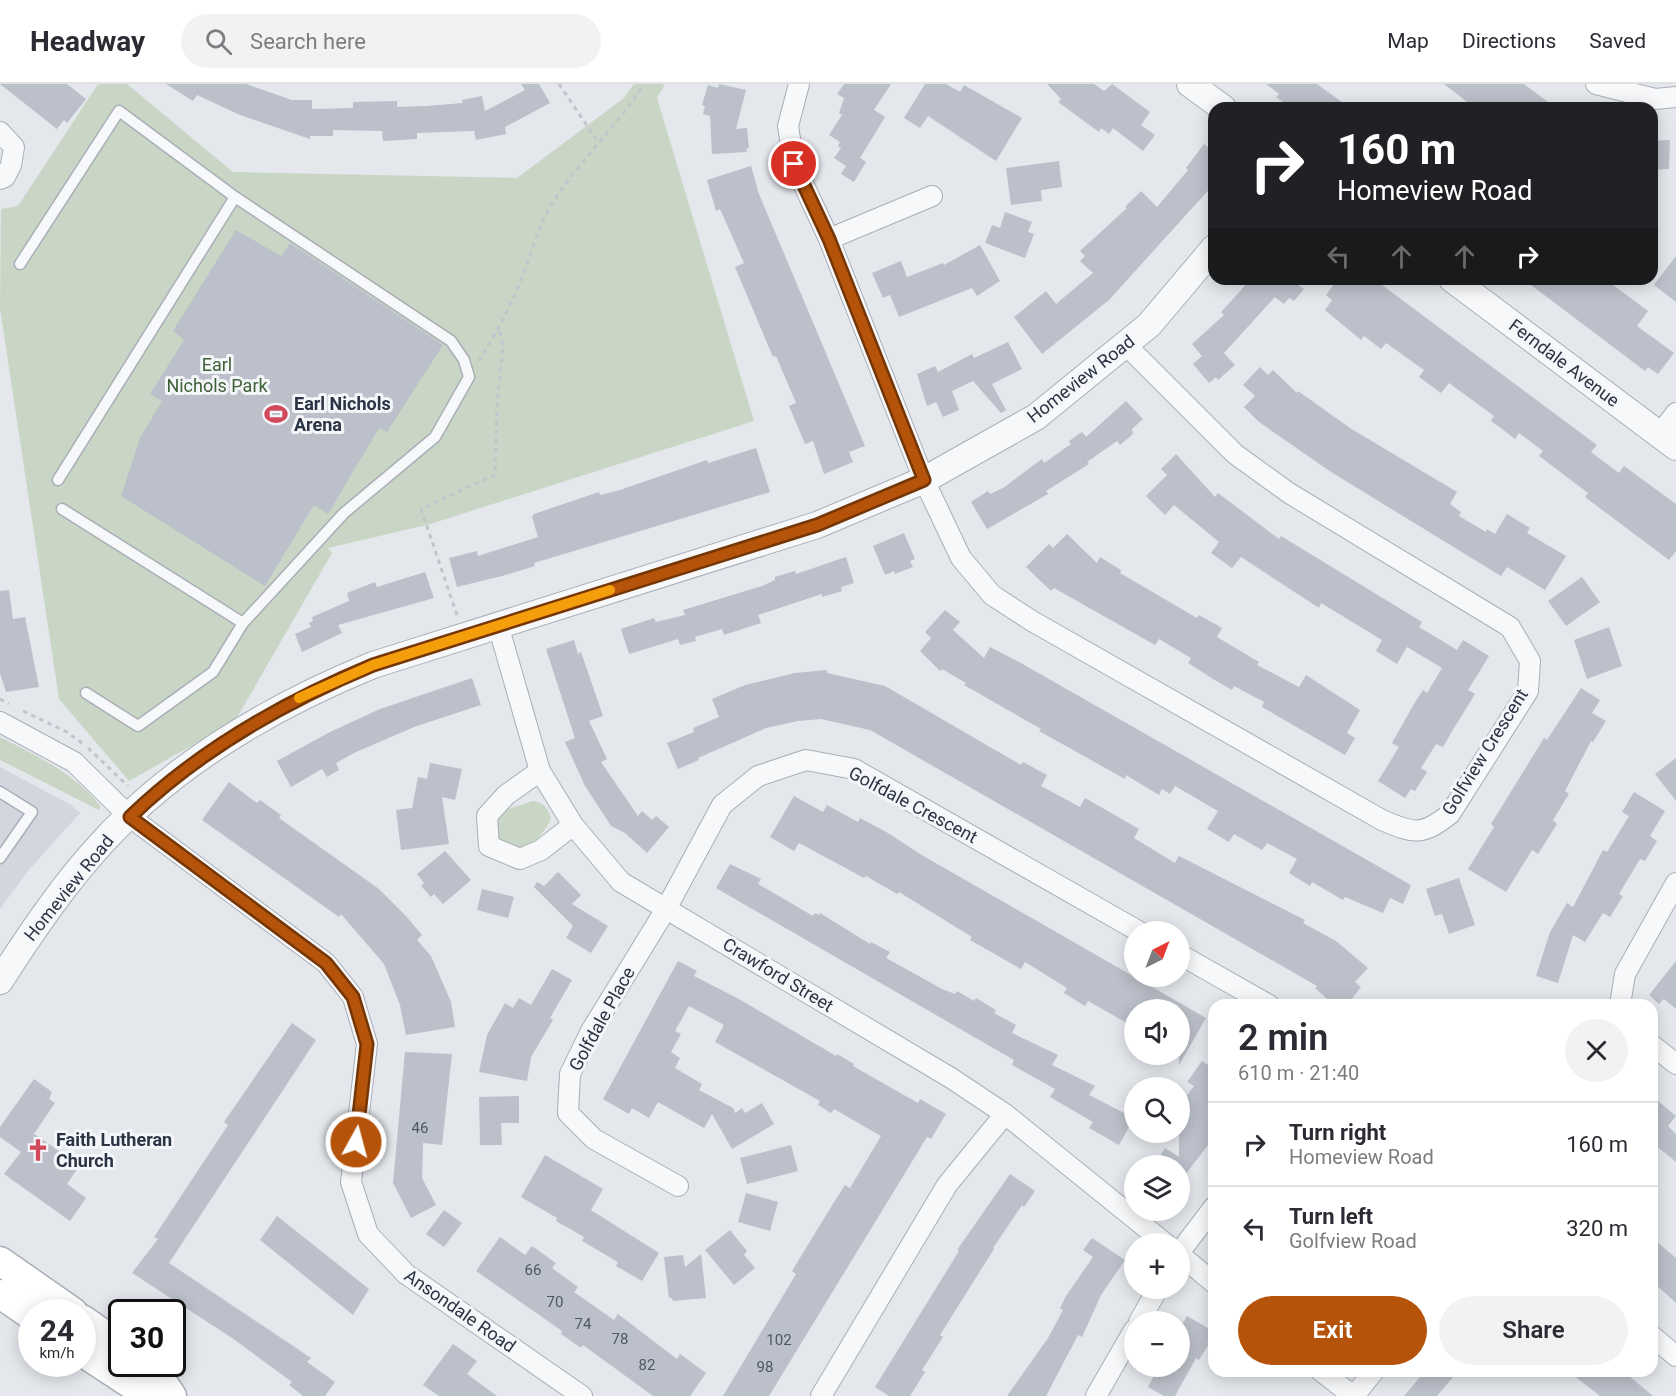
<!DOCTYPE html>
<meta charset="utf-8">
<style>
body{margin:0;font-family:Roboto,sans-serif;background:#f2f2f3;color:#2b2b33;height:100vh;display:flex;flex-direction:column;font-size:22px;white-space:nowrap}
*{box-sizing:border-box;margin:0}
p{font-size:20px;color:#7c7c81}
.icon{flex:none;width:33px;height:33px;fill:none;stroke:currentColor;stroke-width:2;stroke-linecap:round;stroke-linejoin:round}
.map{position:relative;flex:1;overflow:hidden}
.drawer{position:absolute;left:1208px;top:915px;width:450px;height:378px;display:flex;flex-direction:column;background:#fff;border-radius:18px;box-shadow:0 3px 15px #0003}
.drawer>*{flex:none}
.guide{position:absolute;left:1208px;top:18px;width:450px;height:183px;border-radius:18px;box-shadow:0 3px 15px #0003;background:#202124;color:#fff;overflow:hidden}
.needle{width:39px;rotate:42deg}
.buttons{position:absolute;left:1124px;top:837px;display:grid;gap:12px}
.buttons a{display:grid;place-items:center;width:66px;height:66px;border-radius:50%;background:#fff;box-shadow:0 3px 15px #0003;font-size:30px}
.speed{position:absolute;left:18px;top:1215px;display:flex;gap:12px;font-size:30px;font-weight:700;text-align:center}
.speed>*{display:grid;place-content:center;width:78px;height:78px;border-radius:50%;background:#fff;box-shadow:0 3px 15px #0003;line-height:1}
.speed small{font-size:15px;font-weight:400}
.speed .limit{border:3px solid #111;border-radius:9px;background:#fff;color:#111}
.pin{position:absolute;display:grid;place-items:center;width:51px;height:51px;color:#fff;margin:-26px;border:3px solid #fff;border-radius:50%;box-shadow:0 2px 6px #0007}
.me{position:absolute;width:66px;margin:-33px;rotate:7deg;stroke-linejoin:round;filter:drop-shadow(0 0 4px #0008)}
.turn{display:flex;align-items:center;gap:21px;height:126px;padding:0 30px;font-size:27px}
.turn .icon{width:78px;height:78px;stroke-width:2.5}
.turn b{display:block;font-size:42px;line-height:51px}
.lanes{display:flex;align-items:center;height:57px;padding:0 30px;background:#0003;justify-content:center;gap:30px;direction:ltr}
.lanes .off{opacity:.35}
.round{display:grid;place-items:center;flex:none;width:63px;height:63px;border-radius:32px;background:#f2f2f3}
.summary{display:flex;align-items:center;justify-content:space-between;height:102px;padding:0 30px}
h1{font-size:36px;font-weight:600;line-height:45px}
.action{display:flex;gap:12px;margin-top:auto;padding:12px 30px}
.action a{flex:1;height:69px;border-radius:36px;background:#b45309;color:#fff;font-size:24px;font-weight:600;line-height:69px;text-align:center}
.action a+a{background:#f2f2f3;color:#2b2b33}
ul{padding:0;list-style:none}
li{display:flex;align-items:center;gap:18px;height:84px;padding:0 30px;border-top:2px solid #e1e1e2}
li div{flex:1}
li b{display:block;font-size:22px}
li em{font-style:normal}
header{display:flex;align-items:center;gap:36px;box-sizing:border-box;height:84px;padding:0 30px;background:#fff;border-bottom:2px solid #e1e1e2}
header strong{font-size:28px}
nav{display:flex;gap:33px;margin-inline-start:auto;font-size:21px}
.search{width:420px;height:54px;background:#f2f2f3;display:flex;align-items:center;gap:15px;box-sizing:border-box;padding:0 21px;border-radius:33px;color:#7c7c81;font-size:22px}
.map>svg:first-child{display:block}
.built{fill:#d2d6de}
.green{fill:#c9d6c5}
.building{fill:#bbc0ca}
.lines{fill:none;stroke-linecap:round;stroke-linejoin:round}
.service-casing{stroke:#a9aeb7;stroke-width:13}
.minor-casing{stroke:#a9aeb7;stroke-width:22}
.tertiary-casing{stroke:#a9aeb7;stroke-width:28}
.secondary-casing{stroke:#a9aeb7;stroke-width:31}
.path{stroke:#c2c5cb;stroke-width:3;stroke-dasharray:4.5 4.5;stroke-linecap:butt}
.service{stroke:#f7f8fa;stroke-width:10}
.minor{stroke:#f7f8fa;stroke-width:20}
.tertiary{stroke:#f7f8fa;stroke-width:26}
.secondary{stroke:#fff;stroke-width:28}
.route-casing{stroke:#753606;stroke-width:15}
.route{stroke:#b45309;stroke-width:10}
.slow{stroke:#f59e0b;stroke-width:10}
.labels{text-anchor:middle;stroke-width:6;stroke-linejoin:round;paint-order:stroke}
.number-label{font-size:15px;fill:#4f5766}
.street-label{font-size:18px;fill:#2b3445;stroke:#f4f6f9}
.park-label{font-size:18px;fill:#3f6138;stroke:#f4f6f9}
.poi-label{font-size:18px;font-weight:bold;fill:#2b3445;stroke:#f4f6f9;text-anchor:start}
</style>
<header>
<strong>Headway</strong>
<div class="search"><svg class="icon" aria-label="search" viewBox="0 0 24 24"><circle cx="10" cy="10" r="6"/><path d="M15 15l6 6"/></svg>Search here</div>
<nav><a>Map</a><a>Directions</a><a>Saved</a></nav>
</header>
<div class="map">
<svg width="1676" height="1312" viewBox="0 0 1676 1312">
<rect width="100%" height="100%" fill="#e4e7ec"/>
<path class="built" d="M0,683L71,721L80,729L28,787L0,825Z"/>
<path class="green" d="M98,0H127L233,88L517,94L624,14L634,0H665L657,14L754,337L427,441L328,464L332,469L235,637L129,697L59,615L0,224L1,125L18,122Z
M0,653C37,672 76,690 101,723L99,726L0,676Z
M533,717C544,719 547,723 551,734C547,746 529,768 515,765C509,764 502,758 497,755L496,734L502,727Z"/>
<path class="building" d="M0,0H67L86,15L67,39L64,36L57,45Z
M166,0H246L292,16H312V25L353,24V18L397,17V23L427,22L463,19L462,16L482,12L485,27L525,6L521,0H539L550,19L505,43L506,50L476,56L474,47L417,49V55L383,57L382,47L333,46V52H310V55L240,31L197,11L193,17Z
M719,0L746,6L736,45L747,44L749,64L746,65L747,68L712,70L710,32L703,30L705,22L702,21L708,1L718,4Z
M844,0H891L874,26L885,33L860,74L866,78L854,98L841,90L846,82L834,74L841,64L838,62L840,58L829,51L842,31L839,29L844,14L837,10Z
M925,0H946L960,8L964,1L1022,34L996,77L928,32L920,44L904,34Z
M1047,0H1094L1104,7L1112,0L1150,28L1141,41L1155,51L1143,67L1113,44L1109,50L1101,44L1099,48L1058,18L1061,15Z
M1266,0H1317L1350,24H1291L1276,13L1279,10Z
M1444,0H1524L1556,24H1475Z
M1670,56L1669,85L1652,86V57Z
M1204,60L1214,68V100L1109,216L1042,270L1014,233L1046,207L1056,220L1093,189L1080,177L1085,172L1080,167L1127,124L1125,123L1141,107L1157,123L1188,86L1186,84Z
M1059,77L1062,103L1041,106L1042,117L1011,121L1006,84Z
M751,82L759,110L865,362L849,368L853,378L824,390L813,357L805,360L789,322L796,319L776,272L773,273L735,183L744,179L720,125L716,127L707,96Z
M1005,128L1032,138L1028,148L1034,150L1025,174L985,159L992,141L1000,144Z
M236,146L281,172L290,159L443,261L387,348L379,344L328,430L314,421L265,502L121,412L140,354L162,317L150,310L184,256L173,247Z
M980,161L1000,197L977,212L972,204L899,233L890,211L883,214L872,189L901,177L907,193L943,179L944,181Z
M1676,172V218L1654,201Z
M1251,195H1303L1298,201L1304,205L1294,217L1289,214L1284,220L1275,213L1224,269L1235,281L1218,296L1216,293L1209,299L1193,280L1202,272L1192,260L1224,231L1221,228Z
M1338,195H1374L1597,361L1591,368L1619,389L1624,382L1676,420V467L1669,476L1585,413L1588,409L1539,372L1543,367L1519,349L1515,355L1498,342L1491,337L1494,332L1449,299L1441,309L1419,293L1424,286L1386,259L1381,265L1364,252L1361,256L1325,226L1332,216L1326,211Z
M1523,195H1605L1648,227L1637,242L1674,269L1658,290L1648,283L1645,287Z
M1008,258L1022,285L992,300L1006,326L1001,329L973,297L952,307L959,326L943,333L936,318L927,322L917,290L935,282L938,288L972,270L974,274Z
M1260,283L1268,291L1273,286L1297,309L1298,307L1350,344L1457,408L1450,420L1461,428L1459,432L1486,448L1487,445L1495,450L1507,430L1530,444L1527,449L1566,472L1545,506L1507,483L1501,492L1331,388L1259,338L1244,323L1255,312L1243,301Z
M1126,317L1143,335L1132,345L1133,350L1120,361L1117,357L1087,378L1089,380L1046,407L1048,410L987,445L971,418L988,407L990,410L1003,404L1042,375L1044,379L1071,360L1069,357L1082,348L1086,353Z
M756,364L770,408L534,479L535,482L502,492L457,503L449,474L477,467L478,472L538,453L532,433L534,430L599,408L600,411L620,406L707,376L708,379Z
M1176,370L1215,413L1218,409L1279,455L1281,452L1422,538L1419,543L1457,566L1463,556L1489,572L1468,606L1475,610L1451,649L1443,663L1436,660L1421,684L1427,688L1415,707L1411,705L1405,714L1378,697L1399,663L1392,659L1414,620L1423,606L1427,609L1442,584L1407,563L1397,580L1376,567L1382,556L1321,519L1319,524L1241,473L1232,484L1211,469L1219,458L1174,421L1165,431L1146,412L1167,391L1161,385Z
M904,449L915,475L910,477L913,483L895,490L894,487L885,491L873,462Z
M1067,450L1097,479L1100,473L1121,486L1120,489L1197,534L1199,531L1222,544L1217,553L1259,578L1257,581L1299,603L1306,591L1360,626L1347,649L1355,654L1345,671L1262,623L1264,618L1234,602L1232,606L1213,595L1188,579L1191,574L1159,555L1155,561L1054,504L1051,507L1026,483L1049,460L1053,464Z
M846,473L854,499L841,503L842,507L822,513V510L758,531L761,539L724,551L722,545L695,553L696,557L680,561L678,555L629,570L621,545L654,534L656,538L685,531L683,526L762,502L775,496V493L795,487L796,490Z
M425,488L434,514L338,541L342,549L302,568L295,550L311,543L309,539L313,537L312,533L349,517L347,509L375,498L377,503Z
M1582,493L1600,518L1566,542L1548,517Z
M9,506L13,535L25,533L39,603L6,608L0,589V507Z
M945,526L960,538L953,546L984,574L990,563L1019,578L1411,801L1403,820L1390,814L1383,829L1345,813L1343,816L1312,798L1310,802L1289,789L1297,775L1267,759L1262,766L1234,750L1229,758L1207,745L1218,727L1175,702L1170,710L1162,705L1159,711L1126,691L1125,695L1039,647L1041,645L964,601L966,599L942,585L940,587L920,567L931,554L925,548Z
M1609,543L1622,582L1587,595L1574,556Z
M574,556L578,570L581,568L603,632L589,637L607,675L601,678L638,732L642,727L652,736L656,732L669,743L647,769L625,749L611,742L585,702L565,658L575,654L546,565Z
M827,586V589L885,602L1021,681L1023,678L1047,691L1041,702L1080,723L1085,714L1139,745L1134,754L1175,779L1179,772L1305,836L1303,839L1336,857L1368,884L1355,898L1361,903L1347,921H1334L1315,904L1317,902L870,646L821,635L798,637L766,644L698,674L699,676L678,685L667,659L694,648L693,644L719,633L712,615L745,601L795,589Z
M472,594L481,621L414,643L354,669L336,679L339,686L327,693L322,685L291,703L277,677L330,648L380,625Z
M1581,604L1600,616L1592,629L1606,637L1593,658L1591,657L1565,707L1569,710L1553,736L1557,740L1538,770L1532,766L1506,808L1468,785L1494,743L1491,740L1544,654L1547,656Z
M1676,674V717L1655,690Z
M430,679L462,685L455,716L442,713L449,760L401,766L396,726L412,724L418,693L427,695Z
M229,698L257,719L260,716L281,731L279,734L379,805L406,832L422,851L417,856L431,872L451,918L455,943L406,951L400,921L384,880L341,830L339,833L202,736Z
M1634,708L1665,727L1650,752L1657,757L1645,777L1640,775L1619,810L1623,812L1610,833L1603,829L1585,858L1573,851L1558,899L1536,892L1550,848L1567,819L1573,823L1603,766L1607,768L1629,732L1622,728Z
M794,712L823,728L827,721L858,738L860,734L888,749L920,770L1206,934L1179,981V926H1134V943L1088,917L1085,922L1064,909L1067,904L1025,878L1021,885L970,856L972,853L899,808L897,810L866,792L864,794L799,759L794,767L770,753Z
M445,767L471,796L443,820L434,810L431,813L421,802L424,799L417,790Z
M730,780L761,795L758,800L813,832L815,829L819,831L820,829L870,860L871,858L890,868L886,874L942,905L955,910L957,907L974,917L976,914L996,926L994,929L1016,941L1012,949L1058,971L1052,981L1095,1002L1089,1011L1134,1034L1119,1061L1089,1044L1093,1038L1050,1013L1055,1005L1012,981L1014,976L716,804Z
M558,788L581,811L572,820L608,842L591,869L566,854L573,842L534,803L537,798L544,802Z
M1459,794L1475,841L1449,850L1442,830L1435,832L1426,805Z
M482,805L514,813L508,834L477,826Z
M678,877L697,887L694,892L739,915L836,972L837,970L854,980L853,982L918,1019L920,1015L946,1030L931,1055L927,1053L769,1312H723L796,1190L792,1187L831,1123L845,1101L850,1104L881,1052L834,1025L831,1029L818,1021L820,1017L715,958L724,941L689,922L675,947L681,950L671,968L680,974L675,984L702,1000L699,1006L733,1024L735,1029L742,1024L745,1029L762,1019L774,1040L732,1065L712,1030L704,1044L658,1018L649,1034L632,1024L629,1030L603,1015Z
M1676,877V925L1664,915L1659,920L1649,911Z
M552,885L572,896L550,934L553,936L531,973L527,997L479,988L487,951L505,919L513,924L519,914L531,921Z
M292,939L316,956L169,1179L311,1274L307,1278L335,1298L325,1312H303L289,1301L292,1298L232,1254L132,1189L158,1155L154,1153L228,1041L224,1038Z
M405,968L452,970L442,1061L423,1059L422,1094L436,1121L411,1134L393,1099Z
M1202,977L1214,985V1053L1179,1099V1082H1154L1165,1064L1179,1073V1022L1194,1002L1187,998Z
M34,995L52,1008L49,1015L55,1019L34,1050L80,1081L67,1100L86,1114L70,1137L4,1090L21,1068L0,1053V1043Z
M519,1012V1039H501L502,1061H480L479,1013Z
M1657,1016L1676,1032L1668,1042L1676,1050V1078L1654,1060L1652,1062V1023Z
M791,1061L798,1087L747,1100L740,1074Z
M545,1071L603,1105L591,1126L659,1169L642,1197L616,1182L618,1178L582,1157L584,1153L556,1137L557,1134L521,1113Z
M1010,1090L1035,1107L1024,1123L1022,1121L993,1164L994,1165L940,1251L943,1253L922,1286L925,1288L910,1312H889L875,1303L959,1167L957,1166Z
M746,1109L778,1118L770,1147L738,1138Z
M444,1126L462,1139L444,1163L426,1150Z
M277,1132L369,1205L353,1231L260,1156Z
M730,1146L747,1167L744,1171L755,1184L734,1201L705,1166Z
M500,1153L525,1171L532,1162L556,1179L552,1184L578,1203L574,1208L614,1236L618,1230L677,1275L680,1270L706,1289L690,1312H653L583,1261L581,1264L561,1250L562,1247L476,1187Z
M1092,1154L1125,1176L1101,1211L1082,1253L1078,1251L1046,1312H1007L1048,1254L1063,1226L1060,1224L1066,1212L1093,1173L1083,1166Z
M1652,1154L1676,1174V1219L1652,1197Z
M701,1170L706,1214L673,1217L672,1214H669L664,1173L683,1171L685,1183Z
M1187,1232L1213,1247L1207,1258L1209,1260L1199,1276L1196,1274L1175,1312H1164L1148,1303L1159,1282H1179V1246Z
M453,1260L477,1277L467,1290L497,1312H439L423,1301Z
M1425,1287H1458L1437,1312H1404Z
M1568,1287H1623L1653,1312H1600Z"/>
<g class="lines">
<g class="service-casing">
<path id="service" d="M235,113L451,257L464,276L469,293L435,353L344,429L243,539
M20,180L119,27L235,113L58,396
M62,425L243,539L213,588L138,642L86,609
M0,708L32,728L0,774"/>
</g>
<g class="minor-casing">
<path id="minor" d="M799,0L788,42L794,80L829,155L924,396L961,474L992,511L1032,537L1382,736C1414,750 1422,752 1450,730L1528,607L1530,577L1510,543L1289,409L1235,370L1125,260
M1596,0L1655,15L1676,13
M0,48L14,63L11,81L5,93L0,95
M829,155L932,112
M1660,350L1676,329
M498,541L540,687L573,741L621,798L951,994L1005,1030L1166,1160
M0,638L74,678L130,733L326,879L353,913L367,960L351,1098L368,1150L406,1190L582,1312
M540,687L506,711L487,732L489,762L520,775L541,766L573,741
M1179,870L1269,921
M1620,921L1625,890L1676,799
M1652,961L1676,980
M678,1102L594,1055L568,1029L570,990L591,947L666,825L722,721L758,692L806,676L854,685L1140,848
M1179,1169L1214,1123
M1179,1170L1214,1199
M1139,1238L1158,1204
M1652,1252L1676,1272
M1321,1287L1353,1312
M821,1312L947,1101L1005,1030
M1096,1312L1134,1246
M1354,1312L1374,1287"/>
</g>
<g class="tertiary-casing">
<path id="tertiary" d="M1190,0L1223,24
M1452,195L1676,363
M0,897C28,853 57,810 91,771C166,684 268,624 373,581L817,441L924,396L1036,333L1149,241L1214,164"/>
</g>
<g class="secondary-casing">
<path id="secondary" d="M0,1177L73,1228
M0,1210L32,1232
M82,1235L122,1263
M82,1268L149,1312
M144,1280L155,1287L172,1312"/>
</g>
<path class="path" d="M559,0L598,58
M479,277C495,251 510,224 521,196C531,172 537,145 550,123C577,79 616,44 644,0
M457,531L421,425L495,391L497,321L503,262L499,244
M0,615L9,620
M23,627L67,648L83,660
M88,664L128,702"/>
<use href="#service" class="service"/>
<use href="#minor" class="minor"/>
<use href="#tertiary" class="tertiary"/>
<use href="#secondary" class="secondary"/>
</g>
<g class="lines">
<g class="route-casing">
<path id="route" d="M356,1058L367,960L353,913L326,879L130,733C199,666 284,618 373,581L817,441L924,396L829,155L794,80"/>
</g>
<use href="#route" class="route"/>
<path class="slow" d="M299,614L373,581L610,506"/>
</g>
<defs>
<g id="stadium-bare" transform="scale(1.8)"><path d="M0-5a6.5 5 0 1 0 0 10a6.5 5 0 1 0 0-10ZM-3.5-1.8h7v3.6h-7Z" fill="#d1495b" stroke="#f4f6f9" stroke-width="2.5" paint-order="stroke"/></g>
<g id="church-bare" transform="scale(1.8)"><path d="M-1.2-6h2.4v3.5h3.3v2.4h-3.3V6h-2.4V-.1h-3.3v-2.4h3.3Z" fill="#d1495b" stroke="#f4f6f9" stroke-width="2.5" paint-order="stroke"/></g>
</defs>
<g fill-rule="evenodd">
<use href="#stadium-bare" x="276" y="330"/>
<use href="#church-bare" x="38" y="1066"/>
</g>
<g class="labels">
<g class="number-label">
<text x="420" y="1049">46</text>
<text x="533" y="1191">66</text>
<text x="555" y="1223">70</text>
<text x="583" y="1245">74</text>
<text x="620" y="1260">78</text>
<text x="779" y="1261">102</text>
<text x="647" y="1286">82</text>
<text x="765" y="1288">98</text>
</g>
<g class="street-label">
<text transform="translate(1564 279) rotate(37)" y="6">Ferndale Avenue</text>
<text transform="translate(1081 295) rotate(-38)" y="6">Homeview Road</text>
<text transform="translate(1485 668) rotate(-58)" y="6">Golfview Crescent</text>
<text transform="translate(913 721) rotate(28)" y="6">Golfdale Crescent</text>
<text transform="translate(69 804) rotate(-51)" y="6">Homeview Road</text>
<text transform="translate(778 891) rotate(31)" y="6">Crawford Street</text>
<text transform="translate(602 935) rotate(-61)" y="6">Golfdale Place</text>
<text transform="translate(460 1227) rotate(35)" y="6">Ansondale Road</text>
</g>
<g class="park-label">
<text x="217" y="287">Earl<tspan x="217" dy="21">Nichols Park</tspan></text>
</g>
<g class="poi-label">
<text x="294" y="326">Earl Nichols<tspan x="294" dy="21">Arena</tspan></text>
<text x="56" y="1062">Faith Lutheran<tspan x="56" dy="21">Church</tspan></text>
</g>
</g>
</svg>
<div class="buttons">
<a><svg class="needle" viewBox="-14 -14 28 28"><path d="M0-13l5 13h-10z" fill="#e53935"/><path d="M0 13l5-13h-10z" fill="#7c7c81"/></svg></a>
<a><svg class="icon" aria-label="sound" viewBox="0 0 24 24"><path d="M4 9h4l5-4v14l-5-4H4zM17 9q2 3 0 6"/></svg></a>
<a><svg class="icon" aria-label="search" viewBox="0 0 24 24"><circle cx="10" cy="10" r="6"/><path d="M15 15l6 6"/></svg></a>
<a><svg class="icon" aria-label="layers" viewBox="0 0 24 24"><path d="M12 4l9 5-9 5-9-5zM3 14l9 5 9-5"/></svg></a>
<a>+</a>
<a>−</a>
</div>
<div class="speed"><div>24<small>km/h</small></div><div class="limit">30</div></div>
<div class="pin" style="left:794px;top:80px;background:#d93025"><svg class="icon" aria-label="arrive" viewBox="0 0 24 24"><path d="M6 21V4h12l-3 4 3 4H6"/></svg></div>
<svg class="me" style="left:356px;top:1058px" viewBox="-20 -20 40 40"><circle r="17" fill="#b45309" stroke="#fff" stroke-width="3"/><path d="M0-11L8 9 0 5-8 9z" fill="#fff"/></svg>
<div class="guide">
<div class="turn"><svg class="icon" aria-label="right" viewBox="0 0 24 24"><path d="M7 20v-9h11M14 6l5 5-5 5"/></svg><div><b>160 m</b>Homeview Road</div></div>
<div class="lanes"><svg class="icon off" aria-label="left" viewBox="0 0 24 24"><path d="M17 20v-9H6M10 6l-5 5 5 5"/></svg><svg class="icon off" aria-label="ahead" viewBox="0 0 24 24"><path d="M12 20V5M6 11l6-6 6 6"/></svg><svg class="icon off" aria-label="ahead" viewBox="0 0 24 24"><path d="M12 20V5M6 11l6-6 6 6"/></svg><svg class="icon" aria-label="right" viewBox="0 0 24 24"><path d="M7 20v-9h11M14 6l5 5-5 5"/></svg></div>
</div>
<section class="drawer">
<div class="summary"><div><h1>2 min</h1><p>610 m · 21:40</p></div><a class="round"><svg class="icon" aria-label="close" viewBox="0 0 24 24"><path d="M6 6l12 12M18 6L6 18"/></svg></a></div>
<ul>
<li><svg class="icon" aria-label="right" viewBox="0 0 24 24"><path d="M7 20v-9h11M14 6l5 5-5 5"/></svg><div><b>Turn right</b><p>Homeview Road</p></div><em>160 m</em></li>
<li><svg class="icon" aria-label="left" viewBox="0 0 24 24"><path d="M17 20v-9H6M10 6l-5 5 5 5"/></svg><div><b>Turn left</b><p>Golfview Road</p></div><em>320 m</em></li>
</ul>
<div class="action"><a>Exit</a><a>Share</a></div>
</section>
</div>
